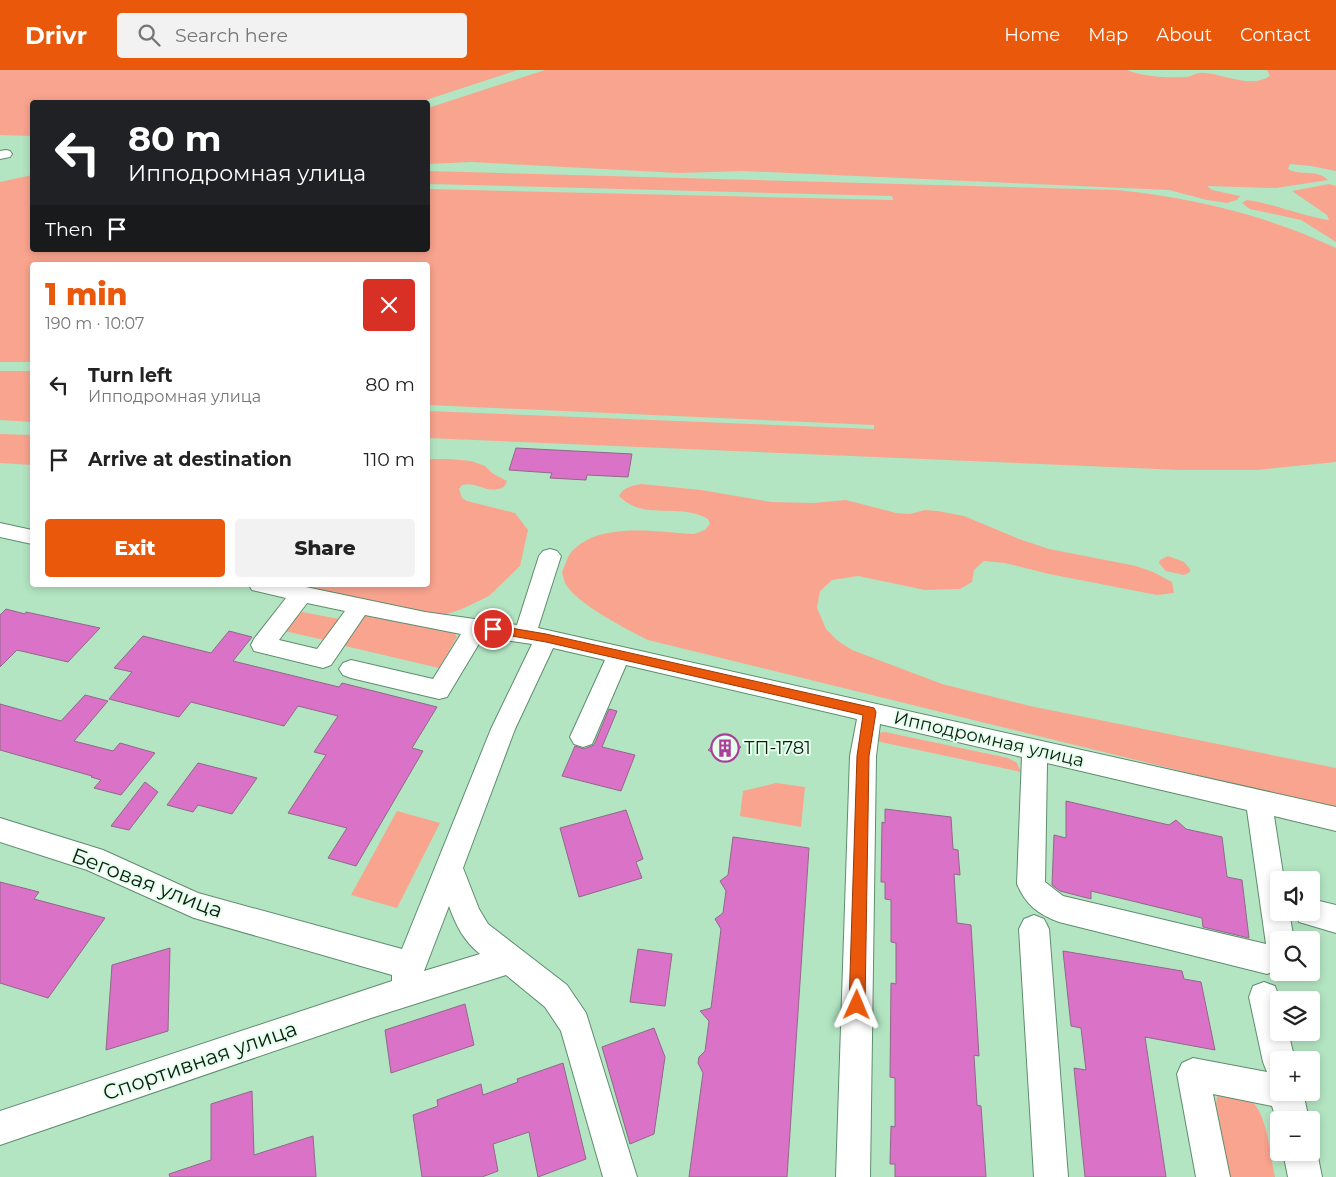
<!DOCTYPE html>
<meta charset="utf-8">
<style>
body{margin:0;font-family:Montserrat,sans-serif;background:#f2f2f2;color:#222;height:100vh;display:flex;flex-direction:column;font-size:19px;white-space:nowrap}
*{box-sizing:border-box;margin:0}
p{font-size:16px;color:#767676}
.icon{flex:none;width:28px;height:28px;fill:none;stroke:currentColor;stroke-width:2;stroke-linecap:round;stroke-linejoin:round}
.map{position:relative;flex:1;overflow:hidden}
.panel{position:absolute;left:30px;top:192px;width:400px;height:325px;display:flex;flex-direction:column;background:#fff;border-radius:5px;box-shadow:0 2px 8px #0003}
.panel>*{flex:none}
.top-card{position:absolute;left:30px;top:30px;width:400px;height:152px;border-radius:5px;box-shadow:0 2px 8px #0003;background:#202124;color:#fff;overflow:hidden}
.fabs{position:absolute;left:1270px;top:801px;display:grid;gap:10px}
.fabs a{display:grid;place-items:center;width:50px;height:50px;border-radius:5px;background:#fff;box-shadow:0 2px 8px #0003;font-size:25px}
.pin{position:absolute;display:grid;place-items:center;width:42px;height:42px;color:#fff;margin:-21px;border:2px solid #fff;border-radius:50%;box-shadow:0 1px 5px #0007}
.me{position:absolute;width:55px;margin:-28px;rotate:1deg;stroke-linejoin:round;filter:drop-shadow(0 0 4px #0008)}
.turn{display:flex;align-items:center;gap:18px;height:105px;padding:0 15px;font-size:22px}
.turn .icon{width:65px;height:65px;stroke-width:2.5}
.turn b{display:block;font-size:35px;line-height:42px}
.then{display:flex;align-items:center;height:48px;padding:0 15px;background:#0003;gap:10px;font-size:19px}
.round{display:grid;place-items:center;flex:none;width:52px;height:52px;border-radius:5px;background:#f2f2f2}
.overview{display:flex;align-items:center;justify-content:space-between;height:85px;padding:0 15px}
h1{font-size:30px;font-weight:800;line-height:38px;color:#ea580c}
.cta{display:flex;gap:10px;margin-top:auto;padding:10px 15px}
.cta a{flex:1;height:58px;border-radius:5px;background:#ea580c;color:#fff;font-size:20px;font-weight:800;line-height:58px;text-align:center}
.cta a+a{background:#f2f2f2;color:#222}
ul{padding:0;list-style:none}
li{display:flex;align-items:center;gap:15px;height:75px;padding:0 15px}
li div{flex:1}
li b{display:block;font-size:19px}
li em{font-style:normal}
header{display:flex;align-items:center;gap:30px;box-sizing:border-box;height:70px;padding:0 25px;background:#ea580c;color:#fff}
header strong{font-size:24px}
nav{display:flex;gap:28px;margin-inline-start:auto;font-size:18px}
.search{width:350px;height:45px;background:#f2f2f2;display:flex;align-items:center;gap:12px;box-sizing:border-box;padding:0 18px;border-radius:5px;color:#767676;font-size:19px}
.map>svg:first-child{display:block}
.green{fill:#f9a48e}
.building{fill:#da73c7;stroke:#916888}
.lines{fill:none;stroke-linecap:round;stroke-linejoin:round}
.minor-casing{stroke:#5e8d6d;stroke-width:2}
.minor{fill:#fff;fill-rule:evenodd}
.route{fill:#ea580c;stroke:#983908}
.labels{text-anchor:middle;stroke-width:4;stroke-linejoin:round;paint-order:stroke}
.street-label{font-size:18px;fill:#0b1e12;stroke:#e6ffed}
.poi-label{font-size:18px;fill:#0b1e12;stroke:#e6ffed;text-anchor:start}
.near-street-label{font-size:21px;fill:#0b1e12;stroke:#e6ffed}
</style>
<header>
<strong>Drivr</strong>
<div class="search"><svg class="icon" aria-label="search" viewBox="0 0 24 24"><circle cx="10" cy="10" r="6"/><path d="M15 15l6 6"/></svg>Search here</div>
<nav><a>Home</a><a>Map</a><a>About</a><a>Contact</a></nav>
</header>
<div class="map">
<svg width="1336" height="1107" viewBox="0 0 1336 1107">
<rect width="100%" height="100%" fill="#b3e5c2"/>
<path class="green" d="M0,0H518L420,32H32V66L0,65Z
M545,0H1127C1145,7 1166,8 1186,7C1192,7 1197,2 1204,3C1224,4 1251,19 1270,6L1267,0H1336V101L1311,96L1290,94L1288,99C1300,106 1318,99 1328,110L1276,118L1207,116L1212,120L1240,126L1237,130L1227,133L1207,130L1169,120L744,101L679,103L471,92L428,94V38Z
M428,101L1117,120C1194,128 1266,145 1336,178V392L1256,400H1181L428,368V341L874,359V355L428,335V195H32V292H0V112L32,105V180H428V119L893,130L892,126L428,114Z
M1329,114L1336,116V172L1301,150L1250,139L1242,133L1247,130C1275,134 1301,146 1329,150L1327,145L1292,121Z
M0,301H32V352L0,350Z
M0,364L32,365V395L0,393Z
M428,389H450L471,391L485,396L492,403L507,411L504,417C486,425 478,411 462,415L459,419L462,428L467,431L515,443L528,460L520,496L489,526L462,539L444,545L419,544L287,515H428Z
M641,414L701,420L771,432L813,433L846,430L896,443L910,444L925,440L937,441L964,446L1019,469L1049,479L1136,496L1153,502L1172,512L1174,523L1157,525L1049,504L1005,493L984,491L974,500L972,512L960,519L925,520L858,506L832,510L820,521L817,538L826,559L838,571L852,580L942,614L1030,636L1336,698V739L648,570C628,560 575,533 565,513C564,510 563,506 562,502C565,496 567,487 572,481C601,451 657,462 694,464L705,460L710,454L708,449C678,432 645,452 619,426C624,417 631,416 641,414Z
M1168,486L1184,492L1190,499V502L1184,505L1166,501L1159,493L1160,490Z
M302,542L339,549L329,571L284,561Z
M366,544L454,562L457,567L439,598L341,575Z
M885,662L1008,688L1017,693L1021,702L876,671L879,663Z
M776,713L805,717L801,757L740,746L743,721Z
M397,741L440,753L397,838L351,825Z
M1220,1023L1249,1028C1269,1046 1269,1082 1275,1107H1230L1216,1034L1217,1027Z"/>
<path class="building" d="M516,378L632,384L628,407L587,405L586,410L550,408L552,403L509,400Z
M6,539L25,544L26,542L100,558L68,592L17,580L0,597V545Z
M229,561L252,567L233,591L339,617L342,613L437,637L412,678L423,681L356,796L328,788L347,758L288,743L326,685L314,682L338,646L298,636L284,656L191,632L179,647L109,629L132,602L114,598L143,566L211,583Z
M85,625L108,631L74,671L113,681L120,673L155,683L121,725L94,718L101,710L91,707L92,706L0,680V634L61,651Z
M609,639L617,641L602,677L635,685L621,721L562,706L575,676L584,679L594,675Z
M722,665L741,677L727,692L708,680Z
M198,693L257,708L232,744L198,735L193,742L167,735Z
M145,712L158,722L129,760L111,756Z
M1066,731L1169,755L1176,750L1186,759L1222,767L1227,807L1242,810L1249,868L1203,857L1202,848L1091,821V829L1060,821L1052,815L1054,765L1066,768Z
M885,739L951,747L953,779L958,780L960,805L954,804L957,853L971,855L979,986L974,985L977,1035L981,1036L986,1107H895V1094H890L891,1056L895,1057V1008L890,1007L891,913L896,914V873L891,872V830L885,829V812H881L882,752L885,753Z
M626,740L643,789L636,792L642,808L579,827L560,758Z
M733,767L809,778L787,1107H689L703,1003L698,993L699,987L705,981L709,951L700,941L711,938L721,859L715,849L723,843L726,821L720,811L728,805Z
M0,812L39,822L34,829L105,848L48,928L0,913Z
M170,878L168,961L106,980L112,895Z
M638,879L672,884L665,936L630,932Z
M1063,881L1182,901L1184,909L1201,912L1215,980L1145,967L1166,1107H1085L1074,998L1086,1000L1081,958L1071,956Z
M465,934L474,975L391,1003L385,960Z
M654,958L665,987L654,1064L630,1074L602,977Z
M563,993L586,1089L538,1107L529,1062L493,1074L498,1101L482,1107H422L413,1045L438,1036L437,1030L481,1014L483,1025L518,1012L517,1009Z
M252,1021L254,1085L313,1066L316,1107H170L169,1104L211,1090V1034Z"/>
<g class="lines">
<g class="minor-casing">
<path id="minor" d="M6,80L10,81L12,84L10,87L0,89V81Z
M0,453L32,460V474L0,467Z
M550,479L557,481L561,486L538,558L1336,737V761L1274,746L1284,810H1279V842H1289L1294,870H1279V899L1267,904L1059,852C1038,844 1026,835 1017,814L1022,687L880,654L876,686L870,1107H836L850,686L857,649L626,595L592,674L583,677L574,674L570,667L605,590L553,578L515,659L463,798L479,839L488,854L567,915L586,943L637,1107H603L561,961L545,937L506,905L371,948L0,1075V1041L392,911V905L194,848L87,800L0,772V748L103,780L198,823L402,879L491,659L532,574L483,567L447,627L439,629L351,608L343,605L339,599L343,593L351,590L433,609L461,564L365,545L331,595L323,598L254,581L251,575L254,569L286,528L252,520L249,515H296L425,542L517,555L539,486L543,481ZM307,533L345,541L317,579L279,570ZM1047,693L1247,740L1266,874L1063,826L1045,812ZM449,836C456,856 464,871 480,884L424,901Z
M1311,829L1336,835V863L1299,852L1295,842H1311Z
M1034,845L1044,849L1049,859L1068,1107H1034L1019,859L1024,849Z
M1264,912L1275,916L1280,930L1279,962H1288L1295,990H1279V1022H1303L1309,1050H1279V1058L1272,1036L1213,1024L1230,1107H1196L1177,1004L1182,993L1193,988L1267,1002L1263,992L1249,927L1253,916Z
M1311,1070L1317,1082L1322,1107H1288L1283,1082H1311Z"/>
</g>
<use href="#minor" class="minor"/>
</g>
<path class="route" d="M493,555L546,564L874,638L876,642L869,686L865,935L863,940L857,943L852,940L849,935L857,686L863,645L546,572L489,562L487,559Z"/>
<defs>
<g id="building-ring" transform="scale(1.4375)"><circle r="9.5" fill="#e6ffed" stroke="#ac3d9b" stroke-width="1.5"/><path d="M-4-6H4V6H1V3H-1V6H-4ZM-2.5-4.3h1.7v1.8h-1.7ZM.8-4.3h1.7v1.8H.8ZM-2.5-1h1.7V.8h-1.7ZM.8-1h1.7V.8H.8Z" fill="#ac3d9b"/></g>
</defs>
<g fill-rule="evenodd">
<use href="#building-ring" x="725" y="678"/>
</g>
<g class="labels">
<g class="street-label">
<text transform="translate(989 669) rotate(13)" y="6">Ипподромная улица</text>
</g>
<g class="poi-label">
<text x="744" y="684">ТП-1781</text>
</g>
<g class="near-street-label">
<text transform="translate(147 813) rotate(21)" y="7">Беговая улица</text>
<text transform="translate(200 991) rotate(-19)" y="7">Спортивная улица</text>
</g>
</g>
</svg>
<div class="fabs">
<a><svg class="icon" aria-label="sound" viewBox="0 0 24 24"><path d="M4 9h4l5-4v14l-5-4H4zM17 9q2 3 0 6"/></svg></a>
<a><svg class="icon" aria-label="search" viewBox="0 0 24 24"><circle cx="10" cy="10" r="6"/><path d="M15 15l6 6"/></svg></a>
<a><svg class="icon" aria-label="layers" viewBox="0 0 24 24"><path d="M12 4l9 5-9 5-9-5zM3 14l9 5 9-5"/></svg></a>
<a>+</a>
<a>−</a>
</div>
<div class="pin" style="left:493px;top:559px;background:#d93025"><svg class="icon" aria-label="arrive" viewBox="0 0 24 24"><path d="M6 21V4h12l-3 4 3 4H6"/></svg></div>
<svg class="me" style="left:857px;top:935px" viewBox="-20 -20 40 40"><path d="M0-17L14 15 0 8-14 15z" fill="#ea580c" stroke="#fff" stroke-width="4"/></svg>
<div class="top-card">
<div class="turn"><svg class="icon" aria-label="left" viewBox="0 0 24 24"><path d="M17 20v-9H6M10 6l-5 5 5 5"/></svg><div><b>80 m</b>Ипподромная улица</div></div>
<div class="then">Then<svg class="icon" aria-label="arrive" viewBox="0 0 24 24"><path d="M6 21V4h12l-3 4 3 4H6"/></svg></div>
</div>
<section class="panel">
<div class="overview"><div><h1>1 min</h1><p>190 m · 10:07</p></div><a class="round" style="background:#d93025;color:#fff"><svg class="icon" aria-label="close" viewBox="0 0 24 24"><path d="M6 6l12 12M18 6L6 18"/></svg></a></div>
<ul>
<li><svg class="icon" aria-label="left" viewBox="0 0 24 24"><path d="M17 20v-9H6M10 6l-5 5 5 5"/></svg><div><b>Turn left</b><p>Ипподромная улица</p></div><em>80 m</em></li>
<li><svg class="icon" aria-label="arrive" viewBox="0 0 24 24"><path d="M6 21V4h12l-3 4 3 4H6"/></svg><div><b>Arrive at destination</b></div><em>110 m</em></li>
</ul>
<div class="cta"><a>Exit</a><a>Share</a></div>
</section>
</div>
